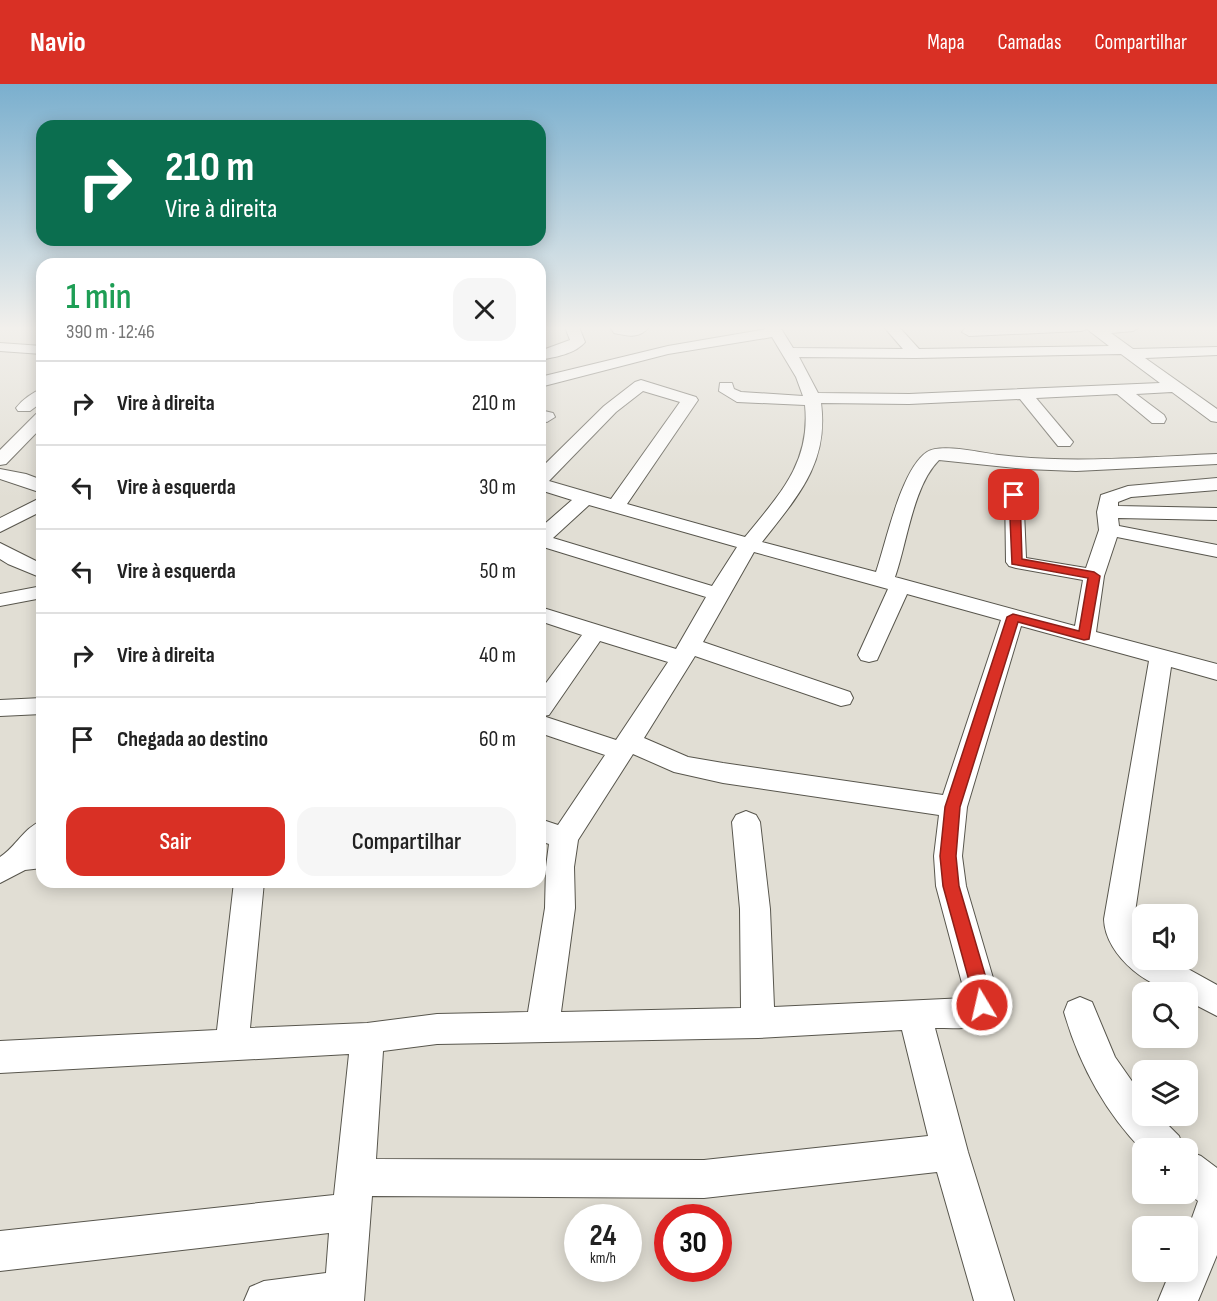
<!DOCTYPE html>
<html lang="pt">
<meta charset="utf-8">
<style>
body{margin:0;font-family:"Sofia Sans Condensed",sans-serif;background:#f6f6f6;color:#222;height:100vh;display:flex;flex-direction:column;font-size:22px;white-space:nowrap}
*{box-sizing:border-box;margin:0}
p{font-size:20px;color:#767676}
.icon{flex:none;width:33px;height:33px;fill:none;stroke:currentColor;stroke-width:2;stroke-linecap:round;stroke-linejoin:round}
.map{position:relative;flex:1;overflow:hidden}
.drawer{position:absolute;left:36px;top:174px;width:510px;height:630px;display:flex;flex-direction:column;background:#fff;border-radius:18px;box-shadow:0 3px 15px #0003}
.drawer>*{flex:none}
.hud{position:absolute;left:36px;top:36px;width:510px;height:126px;border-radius:18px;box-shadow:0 3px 15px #0003;background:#0b6e4f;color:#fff;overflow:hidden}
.tools{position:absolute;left:1132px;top:820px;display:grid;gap:12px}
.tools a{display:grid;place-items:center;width:66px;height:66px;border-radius:12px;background:#fff;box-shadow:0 3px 15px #0003;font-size:30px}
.speed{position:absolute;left:564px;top:1120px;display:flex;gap:12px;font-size:30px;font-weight:700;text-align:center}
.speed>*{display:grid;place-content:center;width:78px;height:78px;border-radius:50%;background:#fff;box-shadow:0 3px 15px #0003;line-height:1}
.speed small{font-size:15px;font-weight:400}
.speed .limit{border:9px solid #d22;background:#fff;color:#111}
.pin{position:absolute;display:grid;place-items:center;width:51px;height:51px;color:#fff;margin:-26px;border-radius:12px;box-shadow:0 3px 9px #0006}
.me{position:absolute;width:66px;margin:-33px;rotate:351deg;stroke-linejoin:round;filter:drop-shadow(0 0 4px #0008)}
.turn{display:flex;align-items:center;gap:21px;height:126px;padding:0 30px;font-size:27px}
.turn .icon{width:78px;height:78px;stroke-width:2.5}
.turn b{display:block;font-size:42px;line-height:51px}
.round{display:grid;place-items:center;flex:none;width:63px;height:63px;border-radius:18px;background:#f6f6f6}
.head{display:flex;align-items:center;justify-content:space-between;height:102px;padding:0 30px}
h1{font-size:36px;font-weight:600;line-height:45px;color:#1e9e55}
.action{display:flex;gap:12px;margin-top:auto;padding:12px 30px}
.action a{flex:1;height:69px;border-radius:18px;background:#d93025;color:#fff;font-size:24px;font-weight:600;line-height:69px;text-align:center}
.action a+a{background:#f6f6f6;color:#222}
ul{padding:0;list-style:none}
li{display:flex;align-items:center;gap:18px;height:84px;padding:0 30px;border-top:2px solid #e0e0e0}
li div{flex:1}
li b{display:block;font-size:22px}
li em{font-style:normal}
header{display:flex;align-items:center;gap:36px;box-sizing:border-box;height:84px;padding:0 30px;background:#d93025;color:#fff}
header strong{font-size:28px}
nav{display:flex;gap:33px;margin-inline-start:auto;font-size:21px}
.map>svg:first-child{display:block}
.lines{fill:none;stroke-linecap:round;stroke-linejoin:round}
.minor-casing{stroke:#58564d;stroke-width:2}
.minor{fill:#fff;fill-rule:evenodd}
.route{fill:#d93025;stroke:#8d1f18;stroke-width:1.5}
</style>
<header>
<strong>Navio</strong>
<nav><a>Mapa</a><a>Camadas</a><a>Compartilhar</a></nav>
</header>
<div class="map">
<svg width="1217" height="1217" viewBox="0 0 1217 1217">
<rect width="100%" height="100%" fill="#e1ded4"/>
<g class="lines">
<g class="minor-casing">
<path id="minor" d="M565,243H579L585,258C575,270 555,273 540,276V267L570,256Z
M610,243H649C639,255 628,252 614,249Z
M766,243H780L793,264L903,265L884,243H899L919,265L1109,262L1087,245L1081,247L969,252L962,248L964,245L976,243H1140L1133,247L1111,249L1133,265L1217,263V271L1145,274L1217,325V338L1211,337L1172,308L1136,310L1164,331L1166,335L1164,339H1152L1117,310L1036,314L1073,358L1070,362H1058L1020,315L909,320L821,319C829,380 797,413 762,458L876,488C886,459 901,385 927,368C941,359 982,369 999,371C1071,380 1144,373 1217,370V380L1076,387L1026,385L939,376C913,402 907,459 895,493L1075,542L1083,496L1016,484L1009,482L1006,478L1005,403L1007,399H1021L1023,403L1026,474L1086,484L1099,446L1097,428L1101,411L1128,402L1217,394V406L1131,413L1118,418V422L1217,424V436L1118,434L1119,442L1217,461V473L1117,453L1104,492L1096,548L1217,580V596L1171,583L1134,835L1136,849L1143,857V876H1172L1217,901V932L1188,917V909C1153,909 1105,873 1104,835L1149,577L1021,542L967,723L962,772L966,802L998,911C999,949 963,944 935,944L968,1068L1014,1217H974L937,1088L704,1114L372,1112L364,1217H244L250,1203L264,1197L326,1189L329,1149L0,1187V1147L334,1111L349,970L0,989V957L217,946L234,798H264L250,944L367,939L437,930L528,928L545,824L546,783L549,760L540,757V735L558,741L605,671L540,649V607L582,551L540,537V523L676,565L706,513L540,462V444L572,416L540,406V385L604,322L635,298L641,296L696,313L698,316L627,420L745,453C779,411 811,379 805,321L737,318L719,307L720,299H732L734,305L741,308L803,312L796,293L772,253L668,270L540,303V293L668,262L767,245ZM1121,270L1160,299L909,310L818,309L799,273L915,274ZM643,307L680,318L611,415L549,397L616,328ZM589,421L737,463L712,502L553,454ZM754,468L888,505L858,571L861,576L869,578L877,576L907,510L1001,536L943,711L723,679L688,673L644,654L695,572L841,622L850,620L853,614L850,608L703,558ZM600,557L668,578L616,656L543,632L549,631ZM633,670L674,688L723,699L939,731L934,772L936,802L966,914L774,923L770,825L760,738L756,731L746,727L736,731L732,738L740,825L741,924L561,928L575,824L574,783L578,756ZM902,946L928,1052L704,1076L376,1075L383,967L437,960L758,954Z
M0,259L42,262V270L0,267Z
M42,305V318L30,327H18L16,324C22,316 33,308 42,305Z
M540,326L553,329L555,333L547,338L540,336Z
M42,329V343L6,380L0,381V366L36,330Z
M0,385L26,390L42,396V409L0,395Z
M42,413V427L0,448V434Z
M0,459L42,480V494L8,480L0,475Z
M42,502V514L0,522V510Z
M42,614V630L0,632V616Z
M42,737V784L25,786L0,799V773C16,763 24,743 42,737Z
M1080,913L1092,918L1115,973L1143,1013V1032H1159L1179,1052L1184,1065H1143V1067C1105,1028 1079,980 1064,928L1068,918Z
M1188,1067L1201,1072L1217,1084V1171L1198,1217H1158L1170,1188H1188V1145L1198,1117L1188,1109Z"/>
</g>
<use href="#minor" class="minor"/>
</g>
<linearGradient id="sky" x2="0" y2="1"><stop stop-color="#7aafce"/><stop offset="0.59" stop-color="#f2f0ec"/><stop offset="1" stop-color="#f2f0ec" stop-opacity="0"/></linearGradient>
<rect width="1217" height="414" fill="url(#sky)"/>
<path class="route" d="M1014,408L1020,411L1022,475L1094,488L1100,492L1089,555L1084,556L1018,538L960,723L956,772L959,802L991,911L988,927L982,930L975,927L973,921V911L943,802L940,772L945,723L1007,533L1013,530L1079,547L1088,494L1012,480L1009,411Z"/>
</svg>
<div class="tools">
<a><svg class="icon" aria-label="sound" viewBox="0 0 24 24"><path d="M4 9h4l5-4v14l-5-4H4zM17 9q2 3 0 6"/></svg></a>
<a><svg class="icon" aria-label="search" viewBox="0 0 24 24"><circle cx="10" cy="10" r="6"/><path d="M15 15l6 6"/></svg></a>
<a><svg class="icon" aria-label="layers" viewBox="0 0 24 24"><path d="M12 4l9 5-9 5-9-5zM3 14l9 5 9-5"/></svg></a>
<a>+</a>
<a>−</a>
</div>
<div class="speed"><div>24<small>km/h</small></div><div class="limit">30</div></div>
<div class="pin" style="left:1014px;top:411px;background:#d93025"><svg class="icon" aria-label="arrive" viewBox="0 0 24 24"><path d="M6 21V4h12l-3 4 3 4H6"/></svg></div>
<svg class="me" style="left:982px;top:921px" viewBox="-20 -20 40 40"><circle r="17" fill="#d93025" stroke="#fff" stroke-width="3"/><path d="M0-11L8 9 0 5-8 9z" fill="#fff"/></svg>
<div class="hud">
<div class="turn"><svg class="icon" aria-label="right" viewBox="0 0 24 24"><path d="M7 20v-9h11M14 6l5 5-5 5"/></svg><div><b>210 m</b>Vire à direita</div></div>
</div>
<section class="drawer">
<div class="head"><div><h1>1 min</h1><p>390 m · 12:46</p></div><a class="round"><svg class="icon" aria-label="close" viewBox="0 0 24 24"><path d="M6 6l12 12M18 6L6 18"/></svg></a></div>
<ul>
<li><svg class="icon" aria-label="right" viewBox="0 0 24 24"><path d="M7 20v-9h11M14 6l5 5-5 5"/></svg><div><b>Vire à direita</b></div><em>210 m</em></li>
<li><svg class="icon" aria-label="left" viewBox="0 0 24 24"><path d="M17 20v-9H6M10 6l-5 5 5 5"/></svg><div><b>Vire à esquerda</b></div><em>30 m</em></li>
<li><svg class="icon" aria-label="left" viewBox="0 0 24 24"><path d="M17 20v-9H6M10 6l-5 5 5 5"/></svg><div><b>Vire à esquerda</b></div><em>50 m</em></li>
<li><svg class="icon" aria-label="right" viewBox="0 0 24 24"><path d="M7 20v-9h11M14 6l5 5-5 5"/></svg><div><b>Vire à direita</b></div><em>40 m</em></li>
<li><svg class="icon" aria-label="arrive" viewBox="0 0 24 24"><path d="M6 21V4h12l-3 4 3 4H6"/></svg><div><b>Chegada ao destino</b></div><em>60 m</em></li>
</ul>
<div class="action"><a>Sair</a><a>Compartilhar</a></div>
</section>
</div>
